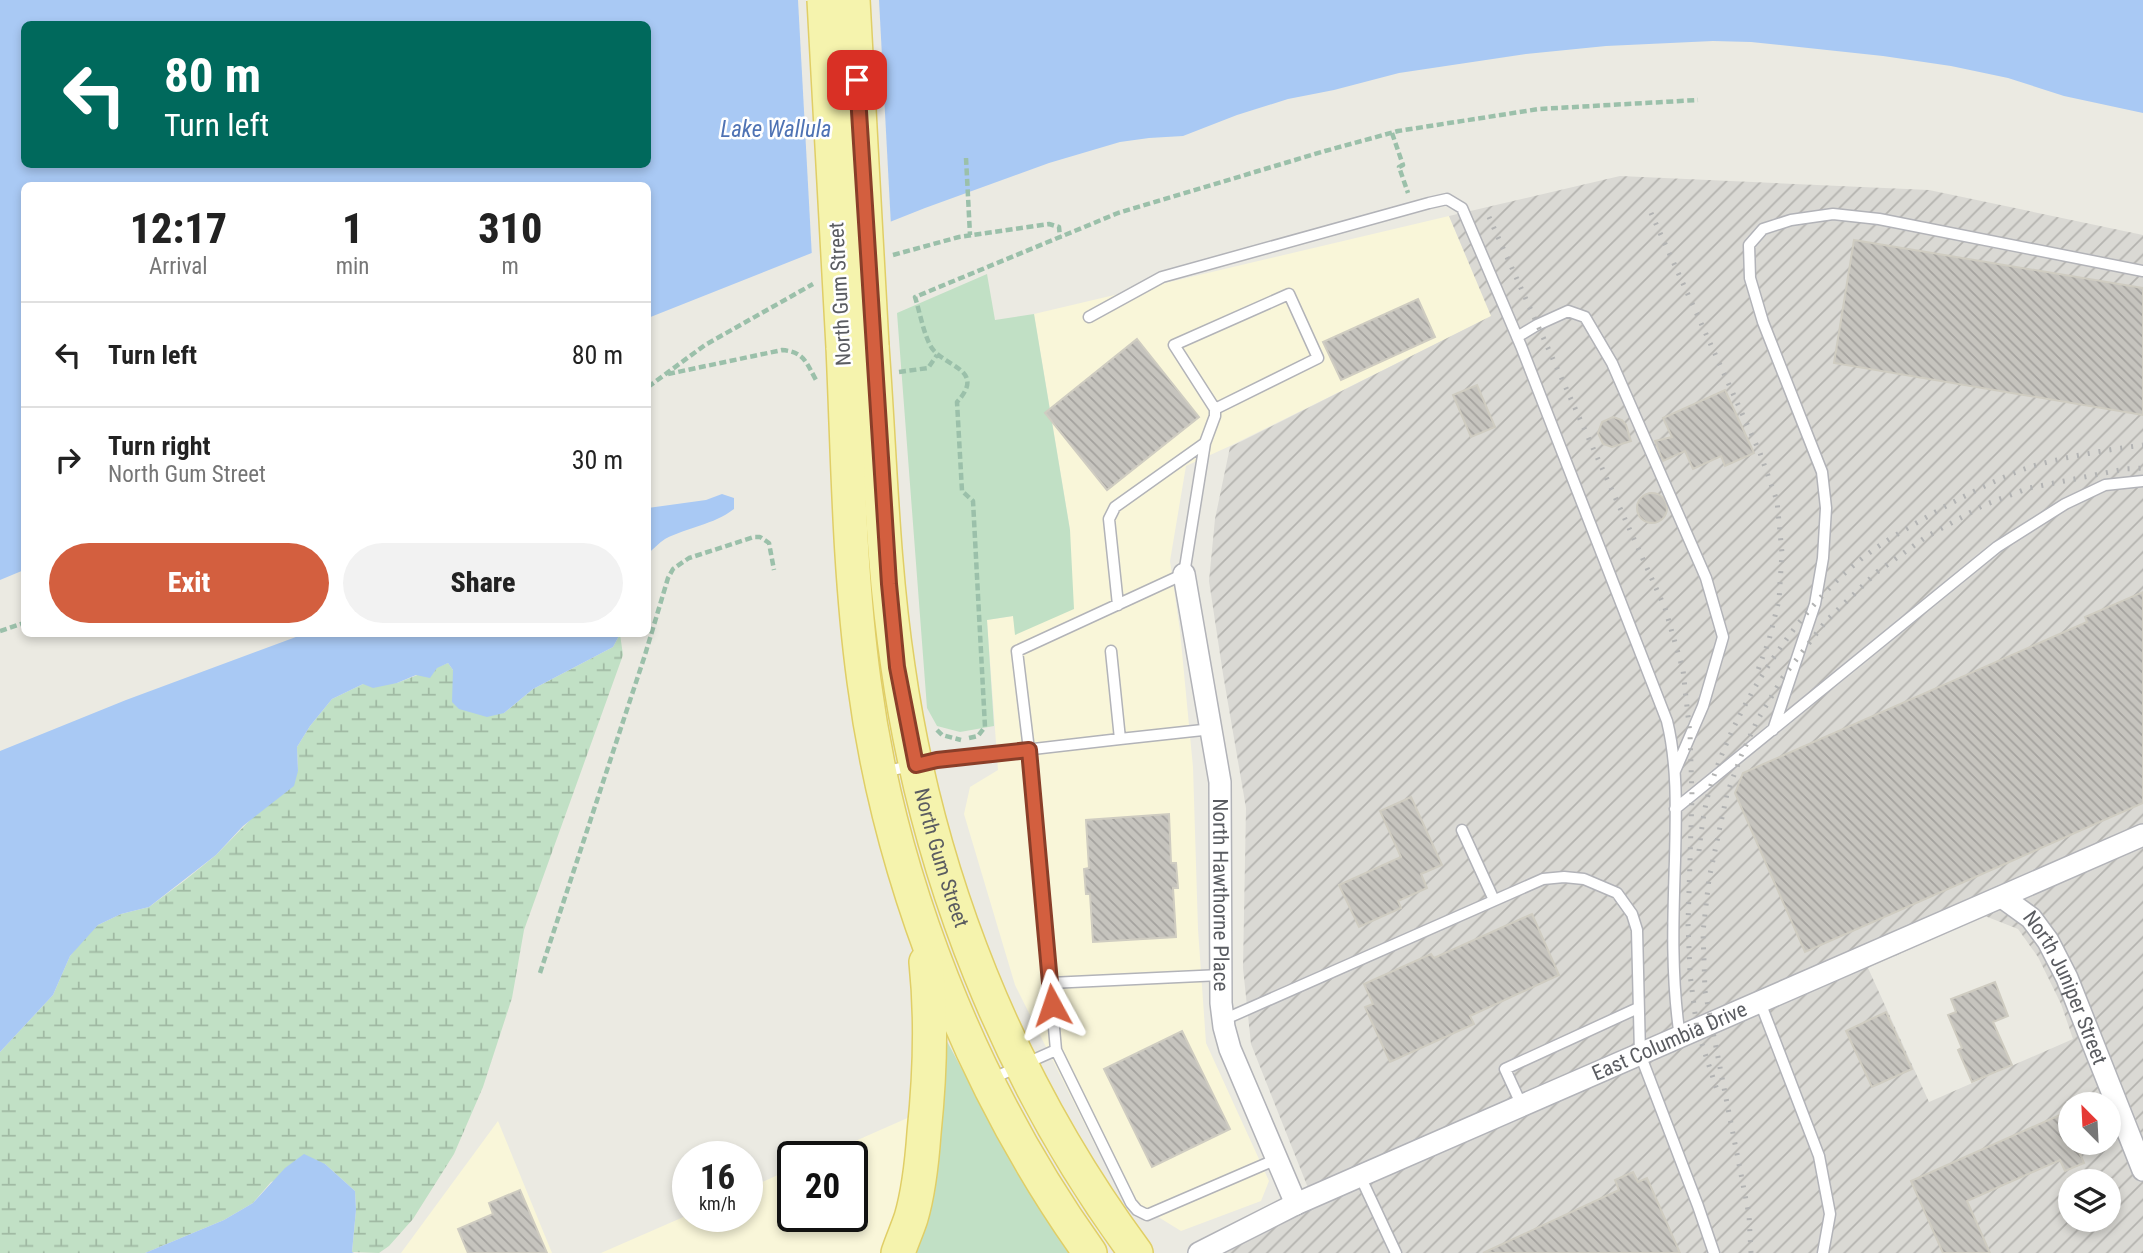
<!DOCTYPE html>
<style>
body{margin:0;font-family:"Roboto Condensed",sans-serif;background:#f2f2f2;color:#222;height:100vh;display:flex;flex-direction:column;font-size:26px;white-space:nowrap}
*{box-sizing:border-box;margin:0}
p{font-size:23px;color:#767676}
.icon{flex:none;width:38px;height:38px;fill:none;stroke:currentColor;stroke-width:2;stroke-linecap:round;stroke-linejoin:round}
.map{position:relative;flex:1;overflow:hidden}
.panel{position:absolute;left:21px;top:182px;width:630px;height:455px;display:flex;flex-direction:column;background:#fff;border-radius:10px;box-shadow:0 4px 10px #0003}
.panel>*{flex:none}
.top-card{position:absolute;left:21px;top:21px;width:630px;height:147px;border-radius:10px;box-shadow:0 4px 10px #0003;background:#00695c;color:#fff;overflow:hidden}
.needle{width:46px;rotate:336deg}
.tools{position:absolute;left:2058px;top:1092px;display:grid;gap:14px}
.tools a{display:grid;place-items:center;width:63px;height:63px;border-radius:50%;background:#fff;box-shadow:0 4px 10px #0003;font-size:35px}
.speed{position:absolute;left:672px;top:1141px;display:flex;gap:14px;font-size:35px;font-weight:700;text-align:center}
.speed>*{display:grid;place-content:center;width:91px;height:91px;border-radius:50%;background:#fff;box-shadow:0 4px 10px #0003;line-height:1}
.speed small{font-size:18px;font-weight:400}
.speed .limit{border:4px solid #111;border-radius:10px;background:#fff;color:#111}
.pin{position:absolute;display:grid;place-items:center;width:60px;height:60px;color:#fff;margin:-30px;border-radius:14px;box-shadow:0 4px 10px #0006}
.me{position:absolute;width:77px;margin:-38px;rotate:355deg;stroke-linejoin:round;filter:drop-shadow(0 0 5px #0008)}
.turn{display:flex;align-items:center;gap:24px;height:147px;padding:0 28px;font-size:32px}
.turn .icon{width:91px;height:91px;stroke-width:2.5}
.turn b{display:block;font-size:49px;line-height:60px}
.eta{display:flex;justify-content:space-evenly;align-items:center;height:119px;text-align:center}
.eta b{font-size:42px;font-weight:800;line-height:49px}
.button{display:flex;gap:14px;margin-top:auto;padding:14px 28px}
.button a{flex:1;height:80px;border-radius:42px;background:#d35f3f;color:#fff;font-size:28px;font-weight:800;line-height:80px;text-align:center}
.button a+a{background:#f2f2f2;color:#222}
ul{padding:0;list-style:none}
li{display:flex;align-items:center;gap:21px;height:105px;padding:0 28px;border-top:2px solid #e0e0e0}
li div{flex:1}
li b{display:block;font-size:26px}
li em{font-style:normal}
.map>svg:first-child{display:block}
.commercial{fill:#f9f6d9}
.industrial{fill:url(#industrial-furrows);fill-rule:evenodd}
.green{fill:#c1e0c5}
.wetland{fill:url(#wetland-marsh)}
.water{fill:#a9c9f4;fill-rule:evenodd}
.pier{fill:#ebeae2}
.building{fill:url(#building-back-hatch);stroke:#cfccc1;stroke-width:2}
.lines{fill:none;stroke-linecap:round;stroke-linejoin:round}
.service-casing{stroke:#b2b3b8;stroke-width:13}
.minor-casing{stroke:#b2b3b8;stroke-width:24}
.primary-casing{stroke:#e0ce66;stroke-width:36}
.path{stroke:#9bc0aa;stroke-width:4.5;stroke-dasharray:7 3.5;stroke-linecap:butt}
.service{stroke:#fff;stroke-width:10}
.minor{stroke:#fff;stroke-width:21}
.primary{stroke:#f5f3ad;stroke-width:33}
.rail{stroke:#b2b3b3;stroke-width:5;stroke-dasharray:2 9;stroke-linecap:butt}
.primary-bridge-casing{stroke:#e0ce66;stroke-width:36;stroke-linecap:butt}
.primary-bridge{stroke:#f5f3ad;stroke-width:33}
.route-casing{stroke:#893e29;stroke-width:18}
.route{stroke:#d35f3f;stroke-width:12}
.labels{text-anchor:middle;stroke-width:5;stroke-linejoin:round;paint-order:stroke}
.street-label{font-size:21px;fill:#5a5c61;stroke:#fff}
.water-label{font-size:23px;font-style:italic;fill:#4f73b4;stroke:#fff}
</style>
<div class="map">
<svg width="2143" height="1253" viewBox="0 0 2143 1253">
<defs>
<pattern id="industrial-furrows" width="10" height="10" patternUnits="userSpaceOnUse" patternTransform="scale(1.75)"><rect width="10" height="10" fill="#dad9d4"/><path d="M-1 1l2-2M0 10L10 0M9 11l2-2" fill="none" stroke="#b4b3af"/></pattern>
<pattern id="wetland-marsh" width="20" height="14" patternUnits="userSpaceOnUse" patternTransform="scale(1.75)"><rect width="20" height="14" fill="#c1e0c5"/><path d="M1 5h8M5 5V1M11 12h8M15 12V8" fill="none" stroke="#a0b9a3"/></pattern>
<pattern id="building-back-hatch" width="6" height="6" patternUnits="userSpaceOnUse" patternTransform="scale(1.75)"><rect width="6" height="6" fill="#c6c4be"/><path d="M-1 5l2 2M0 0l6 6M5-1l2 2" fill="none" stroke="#a4a29e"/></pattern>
</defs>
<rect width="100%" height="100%" fill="#ebeae2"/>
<path class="commercial" d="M1449,216L1492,316L1230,446L1186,466L1170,561L1180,631L1193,767L1198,929L1206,1043L1269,1181L1261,1201L1181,1231L1142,1207L1096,1147L1015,985L964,814L970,787L998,770L987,620L1013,616L1016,634L1070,530L1034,314Z
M912,1116L910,1163L884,1253H601L688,1215L747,1216V1189L793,1168V1216H852V1157H819Z
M498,1121L552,1253H401Z"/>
<path class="industrial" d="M1620,176L1929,190L2143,235V1253H1200L1312,1198L1251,1044L1243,968L1246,808L1223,674L1209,581L1215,519L1230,447L1491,316L1449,216ZM1985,916L2018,929L2038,957L2061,1004L2073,1039L1929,1102L1868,968ZM2070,1104H2109V1143H2070ZM2070,1181H2109V1220H2070Z"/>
<path class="green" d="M987,274L995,320L1034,314L1070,530L1074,609L1015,635L1013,616L987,620L994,726L960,732L937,726L927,708L897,313Z
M943,1034L998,1136L1070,1253H903Z"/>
<path class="wetland" d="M620,634L623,655L524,930L512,998L483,1087L454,1154L413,1219L389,1246L379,1253L352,1252L356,1210L355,1191L325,1164L271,1182L253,1203L224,1220L145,1253H0V1052L53,995L70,956L84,938L98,925L121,914L149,907L184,881L216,855L298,771L297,747L310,726L332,699L363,684L397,683L448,663L453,670L504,713L533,689L613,647Z"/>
<path class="water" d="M0,0H2143V113L2064,96L2008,78L1951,66L1883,56L1751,42L1713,41L1606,46L1526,54L1399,73L1334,90L1288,99L1237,115L1183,136L1149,138L1120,142L1049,163L925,208L648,318V186H24V570L0,580ZM24,24H648V164H24Z
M722,494L734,498V509C713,525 688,527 665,539C659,543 653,549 648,554V508L706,500Z
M304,634H620L613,647L533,689L504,713L487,717L459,709L452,702L453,670L448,663L437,668L430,678L416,675L397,683L373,688L363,684L332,699L310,726L297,747L298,771L294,786L243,826L216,855L149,907L121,914L98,925L70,956L53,995L0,1052V751L126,700Z
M304,1154L325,1164L355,1191L356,1210L352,1252L354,1253H145L224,1220L253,1203L285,1168Z"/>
<path class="pier" d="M798,0H879L891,226L812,258Z"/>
<path class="building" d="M1854,240L2143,288V415L1834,363Z
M1418,299L1435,337L1341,380L1323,342Z
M1137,339L1199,417L1107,490L1045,413Z
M1477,385L1495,427L1471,437L1453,395Z
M1725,390L1754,453L1725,466L1721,456L1693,469L1685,451L1663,461L1655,441L1672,437L1663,418Z
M1613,417L1622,420L1626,425L1631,441L1612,447L1603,444L1598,433L1602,422Z
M1637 508a15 15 0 1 1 30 0a15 15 0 1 1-30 0Z
M2143,592V803L1805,952L1735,793L1743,773L2087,622L2085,617Z
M1411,797L1442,865L1421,874L1427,888L1398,901L1401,908L1359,927L1339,885L1401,857L1380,811Z
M1169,814L1171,863H1176L1178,888H1173L1176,937L1093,942L1090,894H1086L1084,869L1089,868L1086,820Z
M1532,914L1559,975L1470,1016L1474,1024L1390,1062L1365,1007L1373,1004L1364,984L1431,954L1434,958Z
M1995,982L2008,1016L1993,1022L2012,1065L1972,1082L1958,1050L1962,1048L1948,1015L1956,1012L1951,999Z
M1886,1012L1912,1069L1872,1087L1846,1031Z
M1182,1031L1230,1129L1152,1167L1104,1069Z
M2062,1114L2070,1132V1143H2075L2084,1163L2065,1171L2060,1160L1967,1201L1990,1253H1943L1911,1181Z
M1633,1172L1638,1182L1647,1178L1680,1253H1483L1619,1190L1615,1180Z
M520,1190L547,1253H468L458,1229L493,1214L489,1203Z"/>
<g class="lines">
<g class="service-casing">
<path id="service" d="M1089,317L1162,277L1429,203L1447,199L1462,208L1521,346L1667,721C1678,766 1676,814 1675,860C1673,919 1671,978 1680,1037
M1517,337L1537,325L1568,311L1585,317L1612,363L1706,578L1723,637L1703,706L1675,771
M1205,443L1215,416V409L1174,345L1289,294L1318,358L1215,409
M1118,605L1109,519L1115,507L1205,443L1184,574L1017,651L1029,750L1056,1050L1131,1203L1137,1210L1147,1215L1277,1159
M1773,730L1815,604L1823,558L1826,508L1822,472L1763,322L1750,278L1749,245L1763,229L1791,220L1833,214L1879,219L2143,271
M1120,739L1212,729
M883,772L937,760L1120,739L1111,651
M1675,809L1997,547L2065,504L2105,485L2143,481
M1462,830L1494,900
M1050,983L1221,975
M1760,1002L1819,1156L1830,1214L1823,1253
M1223,1020L1543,879L1564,877L1584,879L1617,893L1632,914L1637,930L1640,1054L1698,1206L1714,1253
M991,1079L1056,1050
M1522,1106L1505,1069L1638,1008
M1360,1176L1396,1253"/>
</g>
<g class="minor-casing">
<g id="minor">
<path id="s1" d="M1184,574L1220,782L1221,1003L1224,1027L1230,1049L1296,1204"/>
<path id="s2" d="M2002,897L2031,918L2048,941L2067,978L2143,1170"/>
<path id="s3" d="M1199,1253L1296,1204L1360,1176L2143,835"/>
</g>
</g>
<g class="primary-casing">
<g id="primary">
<path id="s4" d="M872,346C880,453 882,561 898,667C928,878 1009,1081 1136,1253"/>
<path d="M843,347C848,458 849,570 864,681C890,881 972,1088 1090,1253"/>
<path d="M898,1253C902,1241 907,1230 911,1218C919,1191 922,1161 924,1133C930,1076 932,1019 926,962"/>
</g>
</g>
<path class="path" d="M1392,133L1403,165L1399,167L1408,193
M966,158L970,235
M893,255L959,237L1049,224L1059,227L1060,237
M899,372L928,368L937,355
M668,374L782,350C804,352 806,362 816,380
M648,387L705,345L813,284
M0,631L24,623
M937,730L942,735L961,740
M969,738L978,736L985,727L973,501L962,491L957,402C988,368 941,367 930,345C923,331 920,313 915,297L1118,213L1325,151L1398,131L1539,109L1698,100
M540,973L645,655L668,578L673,569L689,558L754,537H760L769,543L774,570"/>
<use href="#service" class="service"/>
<use href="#minor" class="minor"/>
<use href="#primary" class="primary"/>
<path class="rail" d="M1651,213L1760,453L1777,501L1782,553L1779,600L1769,640L1758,670
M1489,217L1665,608L1683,670L1690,734L1692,796L1688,924L1690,974L1697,1029L1717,1090
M1699,851C1701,834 1703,816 1707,799C1729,715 1793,614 1860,560C1886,539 1917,523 1946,506C1974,491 2003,476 2033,466C2069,456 2106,450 2143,445
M1751,1253L1749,1215L1705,991L1703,932L1709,879L1727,794L1741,756L1757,721L1783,677L1826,621L1877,572L1926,537L1984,505L2029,488L2125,469L2143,468"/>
<g class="primary-bridge-casing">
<path id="primary-bridge" d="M824,0L843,347
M853,0L872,346"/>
</g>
<use href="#primary-bridge" class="primary-bridge"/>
</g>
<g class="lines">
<g class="route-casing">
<path id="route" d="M857,80L889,584L897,667L916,765L937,760L1029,750L1052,1005"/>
</g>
<use href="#route" class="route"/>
</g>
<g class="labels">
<g class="street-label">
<text transform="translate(840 294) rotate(-93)" y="7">North Gum Street</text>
<text dy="7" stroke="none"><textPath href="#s4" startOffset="518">North Gum Street</textPath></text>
<text dy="7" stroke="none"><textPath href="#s1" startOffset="324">North Hawthorne Place</textPath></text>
<text dy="7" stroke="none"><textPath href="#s2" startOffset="114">North Juniper Street</textPath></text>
<text dy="7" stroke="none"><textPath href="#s3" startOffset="516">East Columbia Drive</textPath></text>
</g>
<g class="water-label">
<text x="776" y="137">Lake Wallula</text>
</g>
</g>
</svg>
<div class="tools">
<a><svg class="needle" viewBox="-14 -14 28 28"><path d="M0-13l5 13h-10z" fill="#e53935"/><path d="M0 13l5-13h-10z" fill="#767676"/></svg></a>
<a><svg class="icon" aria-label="layers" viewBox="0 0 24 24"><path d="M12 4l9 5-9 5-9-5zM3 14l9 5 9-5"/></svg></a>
</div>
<div class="speed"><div>16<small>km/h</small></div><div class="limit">20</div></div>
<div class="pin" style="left:857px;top:80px;background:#d93025"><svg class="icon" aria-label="arrive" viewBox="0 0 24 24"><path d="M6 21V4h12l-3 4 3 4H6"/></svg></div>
<svg class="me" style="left:1052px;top:1005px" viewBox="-20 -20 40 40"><path d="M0-17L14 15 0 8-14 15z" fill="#d35f3f" stroke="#fff" stroke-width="4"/></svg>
<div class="top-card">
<div class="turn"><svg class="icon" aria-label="left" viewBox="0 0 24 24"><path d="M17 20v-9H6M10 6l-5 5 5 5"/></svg><div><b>80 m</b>Turn left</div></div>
</div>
<section class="panel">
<div class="eta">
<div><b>12:17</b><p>Arrival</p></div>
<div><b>1</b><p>min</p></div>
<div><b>310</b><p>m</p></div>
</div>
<ul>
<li><svg class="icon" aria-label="left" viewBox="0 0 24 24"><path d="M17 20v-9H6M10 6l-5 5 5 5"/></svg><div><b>Turn left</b></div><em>80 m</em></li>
<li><svg class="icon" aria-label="right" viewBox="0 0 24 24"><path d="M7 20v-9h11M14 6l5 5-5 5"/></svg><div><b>Turn right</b><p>North Gum Street</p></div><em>30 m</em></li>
</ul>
<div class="button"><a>Exit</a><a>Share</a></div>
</section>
</div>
